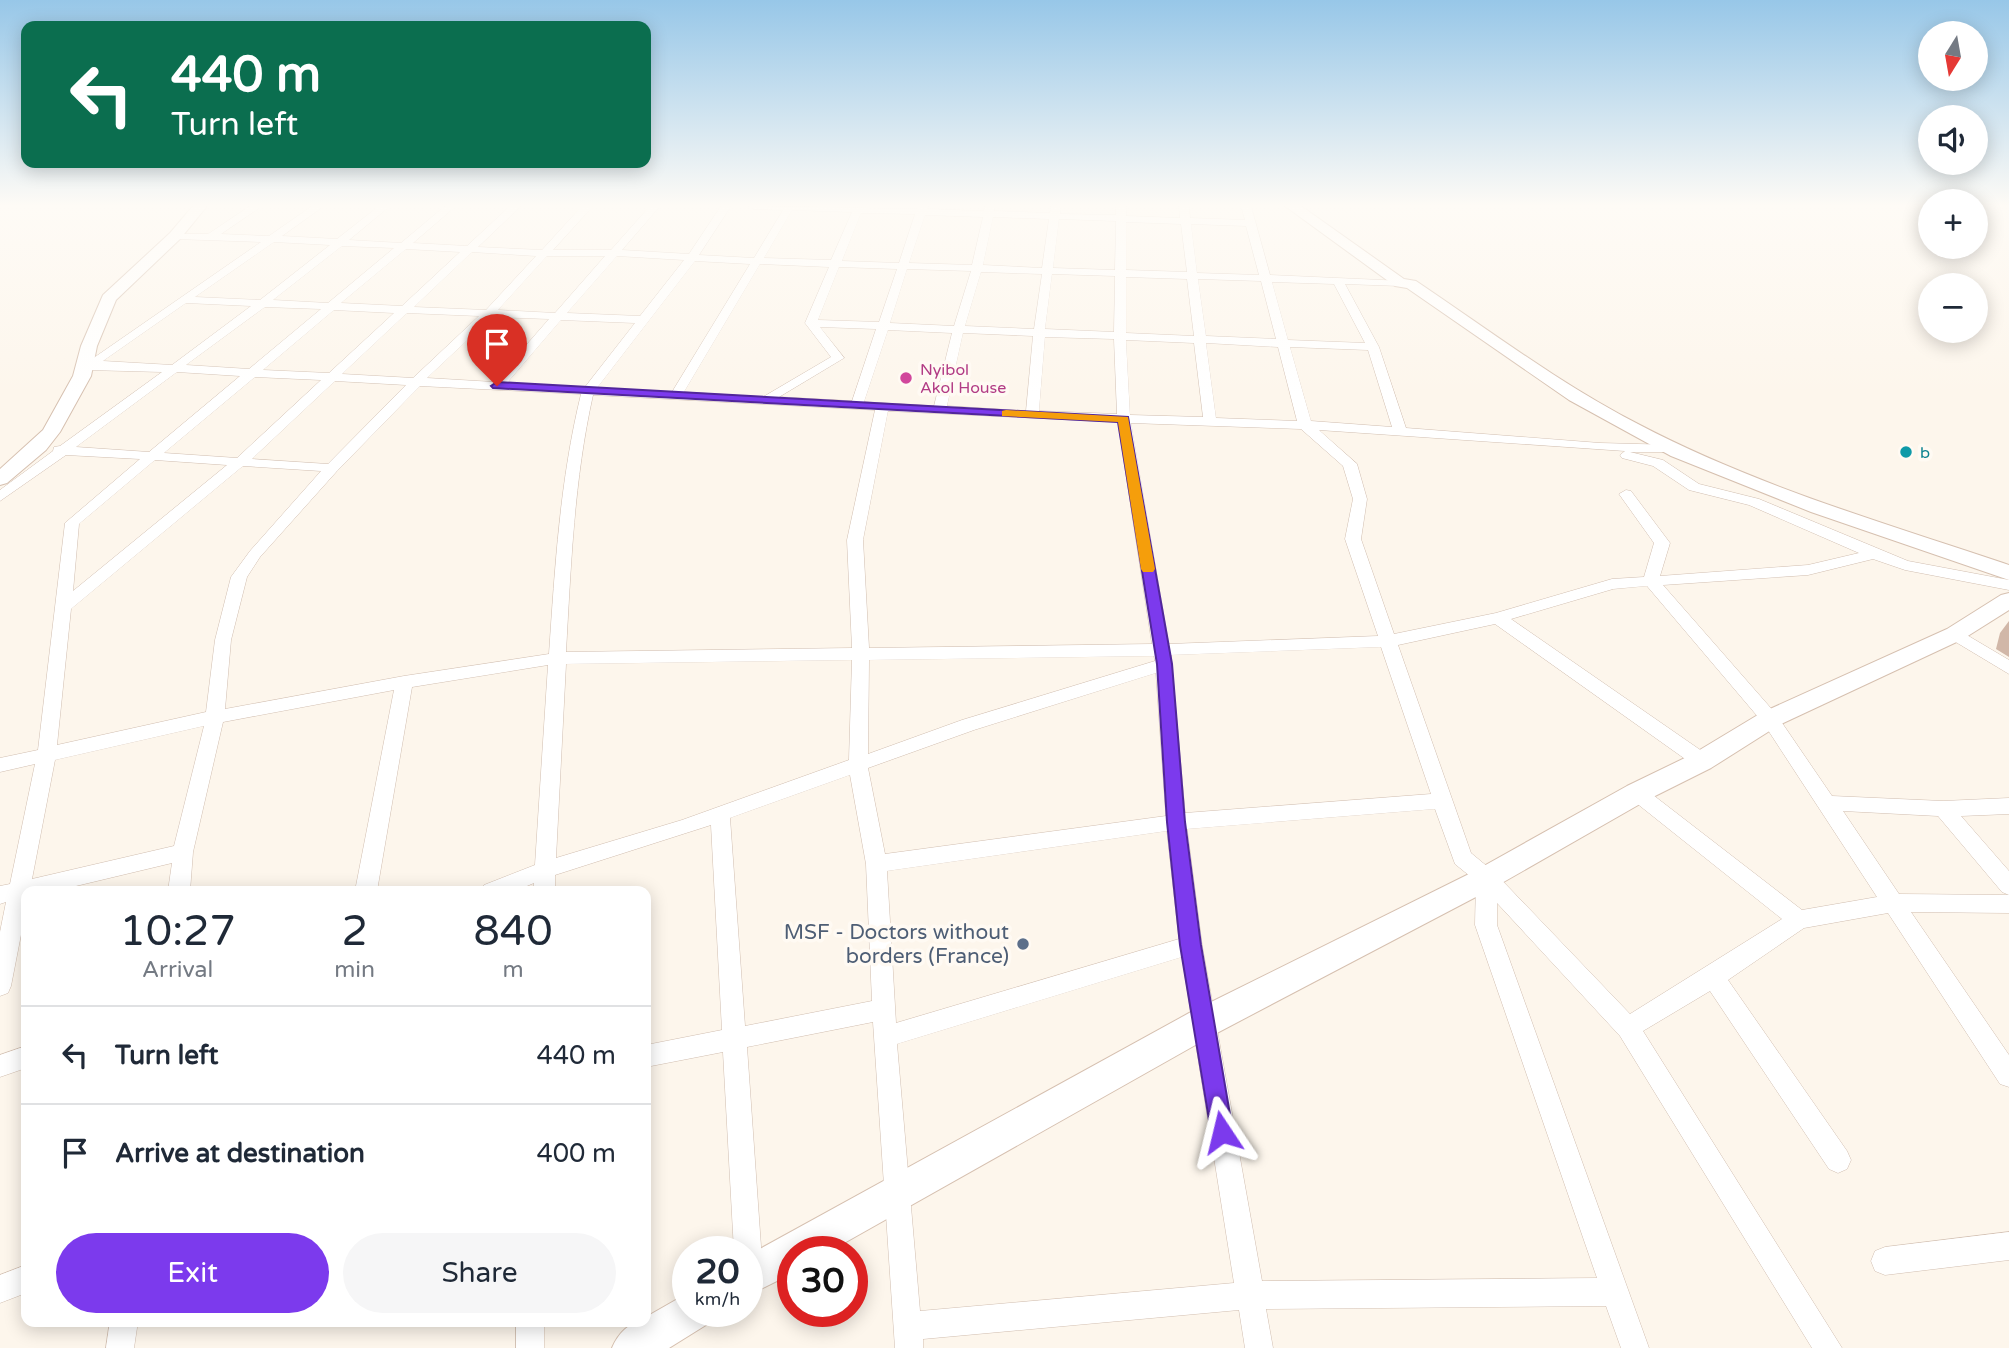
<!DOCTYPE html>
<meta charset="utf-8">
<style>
body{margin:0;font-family:"Varela Round",sans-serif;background:#f6f6f7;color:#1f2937;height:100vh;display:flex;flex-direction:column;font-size:26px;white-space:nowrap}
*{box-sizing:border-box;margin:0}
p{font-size:23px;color:#747a83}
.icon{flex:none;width:38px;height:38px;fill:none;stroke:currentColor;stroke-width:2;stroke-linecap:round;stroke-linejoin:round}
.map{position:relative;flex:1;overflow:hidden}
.details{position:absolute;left:21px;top:886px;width:630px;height:441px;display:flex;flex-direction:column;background:#fff;border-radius:14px;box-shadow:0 4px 18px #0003}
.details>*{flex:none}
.guide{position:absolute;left:21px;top:21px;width:630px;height:147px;border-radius:14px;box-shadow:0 4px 18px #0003;background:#0b6e4f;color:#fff;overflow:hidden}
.needle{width:46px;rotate:191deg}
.tools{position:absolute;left:1918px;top:21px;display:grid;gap:14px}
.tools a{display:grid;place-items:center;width:70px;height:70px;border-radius:50%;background:#fff;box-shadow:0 4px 18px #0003;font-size:35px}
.speed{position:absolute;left:672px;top:1236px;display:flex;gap:14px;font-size:35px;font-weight:700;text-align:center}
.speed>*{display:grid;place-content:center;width:91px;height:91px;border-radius:50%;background:#fff;box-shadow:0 4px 18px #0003;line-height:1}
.speed small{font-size:18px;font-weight:400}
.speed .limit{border:10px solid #d22;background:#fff;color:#111}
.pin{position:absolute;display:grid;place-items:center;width:60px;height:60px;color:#fff;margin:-72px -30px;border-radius:50% 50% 50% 0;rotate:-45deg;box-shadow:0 0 7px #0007}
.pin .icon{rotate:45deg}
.me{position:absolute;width:77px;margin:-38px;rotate:350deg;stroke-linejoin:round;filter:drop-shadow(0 0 5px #0008)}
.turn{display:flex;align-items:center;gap:24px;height:147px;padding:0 35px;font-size:32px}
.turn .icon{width:91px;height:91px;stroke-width:2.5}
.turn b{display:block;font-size:49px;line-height:60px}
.eta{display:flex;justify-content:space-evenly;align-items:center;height:119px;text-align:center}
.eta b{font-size:42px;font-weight:600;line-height:49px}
.cta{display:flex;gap:14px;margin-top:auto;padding:14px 35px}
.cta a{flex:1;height:80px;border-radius:42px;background:#7c3aed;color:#fff;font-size:28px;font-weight:600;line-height:80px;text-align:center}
.cta a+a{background:#f6f6f7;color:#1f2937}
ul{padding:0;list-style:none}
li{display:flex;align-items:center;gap:21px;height:98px;padding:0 35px;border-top:2px solid #e0e1e3}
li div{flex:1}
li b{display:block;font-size:26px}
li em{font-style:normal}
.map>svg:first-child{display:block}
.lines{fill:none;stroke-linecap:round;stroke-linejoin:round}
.street-casing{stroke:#d1beb0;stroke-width:1}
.secondary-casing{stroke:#d6c0b0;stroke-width:2}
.street{fill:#fff;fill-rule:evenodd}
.secondary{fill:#fff;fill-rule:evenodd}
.wall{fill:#d1b7a8}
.route{fill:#7c3aed;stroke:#51269a;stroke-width:2}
.slow{fill:#f59e0b}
.hotel-dot{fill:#d1479c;stroke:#fffaf3;stroke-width:2.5}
.culture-dot{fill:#0f9aa8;stroke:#fffaf3;stroke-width:2.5}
.service-dot{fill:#5c6f8a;stroke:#fffaf3;stroke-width:2.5}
.labels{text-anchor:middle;stroke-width:7;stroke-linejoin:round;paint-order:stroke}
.far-hotel-label{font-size:16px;fill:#b23c85;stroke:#fffaf3;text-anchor:start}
.far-culture-label{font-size:16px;fill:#0d838f;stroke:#fffaf3;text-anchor:start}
.near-service-label{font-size:21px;fill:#4e5e75;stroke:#fffaf3;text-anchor:end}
</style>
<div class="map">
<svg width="2009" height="1348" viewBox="0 0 2009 1348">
<rect width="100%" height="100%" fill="#fdf6ec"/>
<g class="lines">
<g class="street-casing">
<path id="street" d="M250,206H262L221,234L269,236L312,206H324L282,236L337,239L379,206H390L349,240L401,243L445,206H456L413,243L467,246L510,206H521L478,247L542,250L582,206H593L553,250H611L650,206H660L622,250L689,254L721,206H731L699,255L754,258L783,210L753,209L748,206L917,209L918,206H928L927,209L984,211L985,206H995L994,211L1050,213L1051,206H1061L1060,214L1116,215V206H1126V216L1180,218L1179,206H1189L1190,218L1245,220L1241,206H1251L1270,275L1404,281V285L1400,286L1345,284L1379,347L1406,428L1600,443L1675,445L1677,448L1670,452H1630L1663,460L1699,484L1759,499L1908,561L2009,580V590L1905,570L1873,559L1808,575L1663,585L1776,714L1832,796L1943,801L2009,798V814L1961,816L2009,871V895L2002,892L1938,816L1843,811L1899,894L2009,895V913L1911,912L2009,1055V1087L2000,1084L1888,913L1804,928L1728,980L1847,1151L1851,1160L1847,1169L1838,1173L1829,1169L1710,991L1643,1031L1842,1348H1812L1620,1036L1497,903V925L1649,1348H1621L1606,1306L1266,1309L1273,1348H1245L1239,1310L923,1339V1348H895L873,1022L747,1047L763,1275L759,1285L749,1289L747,1251H734L723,1052L646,1067V1045L722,1030L711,825L555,875V891H533L534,883L515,891H481L484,885L535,865L548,665L412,687L377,891H355L394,690L223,722L193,852L190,891H168L172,863L55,891H26V909L11,986L8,993L0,996V932L6,902L0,904V886L10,884L35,764L0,772V758L38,750L65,523L140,459L66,455L0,501V490L53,451L54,447L60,446L162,372L88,370L82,366L261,242L175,239L170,236L171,234H208ZM792,210L852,212L831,260L764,258ZM861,213L915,214L899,263L842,261ZM925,215L983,217L972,265L909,263ZM993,217L1049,219L1042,268L983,265ZM1059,219L1116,221L1115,270L1053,268ZM1126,222L1181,224L1187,272L1126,270ZM1191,224L1246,226L1259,275L1197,273ZM274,242L330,245L260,300L195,297ZM342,246L394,248L328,303L273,300ZM406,249L460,252L402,306L341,303ZM472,252L536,256L486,310L414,307ZM547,256H605L555,313L498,310ZM617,256L684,260L640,316L567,313ZM695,261L750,264L672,392L597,388ZM760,264L829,267L805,323L831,357L763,397L684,392ZM839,267L897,269L879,322L818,320ZM907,269L971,271L954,326L890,323ZM981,272L1042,274L1034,329L965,326ZM1052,274L1115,276L1114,332L1045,329ZM1126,277L1187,279L1194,336L1126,333ZM1198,279L1261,281L1276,339L1206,336ZM1272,282L1334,284L1365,343L1288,340ZM186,303L251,306L172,365L103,361ZM265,307L321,309L249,369L186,365ZM334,310L394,313L329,373L263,370ZM407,313L479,316L413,378L342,374ZM492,317L549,319L494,382L427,378ZM561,320L635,323L585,387L507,383ZM820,327L876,329L852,401L779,397L844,358ZM888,330L952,333L934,406L864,402ZM963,333L1033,336L1026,411L947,406ZM1045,337L1114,339L1117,414L1039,411ZM1126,340L1194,343L1203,417L1130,415ZM1206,343L1278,347L1297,421L1216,418ZM1290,347L1368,350L1392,427L1311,421ZM177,372L240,376L149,452L76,447ZM255,377L321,380L237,458L164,453ZM335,381L406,385L328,464L252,459ZM420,386L581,394C560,480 555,566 549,654L404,676L225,709L231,640L247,577L260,557L337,471ZM593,395L875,410L847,540L852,648L566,652C571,565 574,480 593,395ZM888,411L1118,422L1152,644L869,648L863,540ZM1131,423L1301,429L1343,466L1353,499L1345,539L1378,636L1169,644ZM1319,430L1625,451L1620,455L1622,458L1653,466L1689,490L1749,505L1859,553L1808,565L1660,576L1670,543L1631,491L1626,490L1619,494L1654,543L1644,577L1612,579L1496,613L1394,634L1361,539L1367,499L1357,464ZM155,460L227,465L73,591L79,524ZM243,466L321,471L250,551L231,577L215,640L206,712L57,745L71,609ZM1647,586L1764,724L1877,897L1802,910L1644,788L1637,786L1630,788L1627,793L1630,798L1782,919L1630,1014L1494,872L1471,853L1398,645L1495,624L1695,766H1709L1711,761L1709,756L1511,619L1613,589ZM1381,647L1431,794L1185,813L1171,655ZM1154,656L1155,661L962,720L868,754L869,660ZM852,660L849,760L682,820L556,858L566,664ZM1156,673L1166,816L885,854L868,768L974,730ZM204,726L174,846L32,879L55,760ZM850,775L866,864L872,1001L745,1026L730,818ZM1435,809L1455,864L1476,881L1475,925L1597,1278L1262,1281L1202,945L1187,829ZM1167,831L1179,939L896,1023L887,871ZM1182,957L1234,1283L920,1311L897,1044Z
M1955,628L2009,660V674L1949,638L1947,634L1949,630Z
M26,1046V1068L0,1077V1055Z
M2009,1232V1260L1885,1275L1875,1271L1871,1261L1875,1251L1885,1247Z
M26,1265V1293L0,1303V1275Z
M110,1321H138L134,1348H106Z
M516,1321H544V1348H516Z"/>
</g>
<g class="secondary-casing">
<path id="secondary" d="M193,206H207L180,239L116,300L97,346L91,376L60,432L46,450L7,483L0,485V469L43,430L73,376L81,346L103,295L170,233Z
M1285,206H1301L1404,279L1416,281C1489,330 1560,384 1638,424C1756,486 1884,523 2009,565V580L1811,512L1671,456L1569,400L1407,288L1395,286Z
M2009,593V610L1963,639L1779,725L1711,768L1647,800L1493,888L1215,1034L830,1251H793V1273L747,1296V1256L1191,1012L1473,872L1627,786L1693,754L1761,713L1947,629L2001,595Z
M688,1293V1311H712L706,1325L669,1348H612C618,1334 629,1321 646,1321V1317Z"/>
</g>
<use href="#street" class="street"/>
<use href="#secondary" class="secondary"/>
</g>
<path class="wall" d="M2009,621V657L1996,649L2000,633Z"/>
<linearGradient id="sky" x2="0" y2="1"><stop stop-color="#97c7e8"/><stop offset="0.52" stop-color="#fefbf6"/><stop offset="1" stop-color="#fefbf6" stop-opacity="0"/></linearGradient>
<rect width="2009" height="395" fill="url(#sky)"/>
<path class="route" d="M497,382L1128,417L1172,664L1185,822L1201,945L1233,1132L1230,1140L1222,1143L1214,1140L1211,1132L1180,945L1167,822L1157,664L1118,422L493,388L491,386Z"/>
<path class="slow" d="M1006,410L1128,417L1155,569L1153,572H1143L1141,569L1118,422L1002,416V411Z"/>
<circle class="hotel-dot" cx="906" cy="378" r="7"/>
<circle class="culture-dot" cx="1906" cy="452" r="7"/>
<circle class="service-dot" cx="1023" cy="944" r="7"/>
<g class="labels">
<g class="far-hotel-label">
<text x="920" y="375">Nyibol<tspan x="920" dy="18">Akol House</tspan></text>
</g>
<g class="far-culture-label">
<text x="1920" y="458">b</text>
</g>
<g class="near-service-label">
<text x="1009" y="939">MSF - Doctors without<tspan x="1009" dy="24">borders (France)</tspan></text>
</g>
</g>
</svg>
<div class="tools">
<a><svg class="needle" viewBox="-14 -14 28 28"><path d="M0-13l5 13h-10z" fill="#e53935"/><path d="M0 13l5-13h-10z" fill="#747a83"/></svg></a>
<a><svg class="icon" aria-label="sound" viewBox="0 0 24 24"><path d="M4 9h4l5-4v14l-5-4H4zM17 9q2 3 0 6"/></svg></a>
<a>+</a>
<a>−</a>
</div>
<div class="speed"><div>20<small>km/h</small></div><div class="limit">30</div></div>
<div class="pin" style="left:497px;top:386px;background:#d93025"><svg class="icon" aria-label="arrive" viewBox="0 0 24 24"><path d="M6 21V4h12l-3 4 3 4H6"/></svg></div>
<svg class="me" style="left:1222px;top:1132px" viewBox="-20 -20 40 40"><path d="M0-17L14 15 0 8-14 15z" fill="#7c3aed" stroke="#fff" stroke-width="4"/></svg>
<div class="guide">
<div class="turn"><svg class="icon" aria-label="left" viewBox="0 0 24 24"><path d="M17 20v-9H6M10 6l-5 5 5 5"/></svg><div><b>440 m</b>Turn left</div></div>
</div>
<section class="details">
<div class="eta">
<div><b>10:27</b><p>Arrival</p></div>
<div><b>2</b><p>min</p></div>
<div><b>840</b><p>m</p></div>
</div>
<ul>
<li><svg class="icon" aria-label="left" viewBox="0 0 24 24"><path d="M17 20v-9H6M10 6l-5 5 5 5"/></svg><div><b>Turn left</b></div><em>440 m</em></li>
<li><svg class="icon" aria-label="arrive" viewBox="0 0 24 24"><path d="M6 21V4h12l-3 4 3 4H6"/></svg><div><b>Arrive at destination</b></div><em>400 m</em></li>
</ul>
<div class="cta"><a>Exit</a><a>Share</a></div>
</section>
</div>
